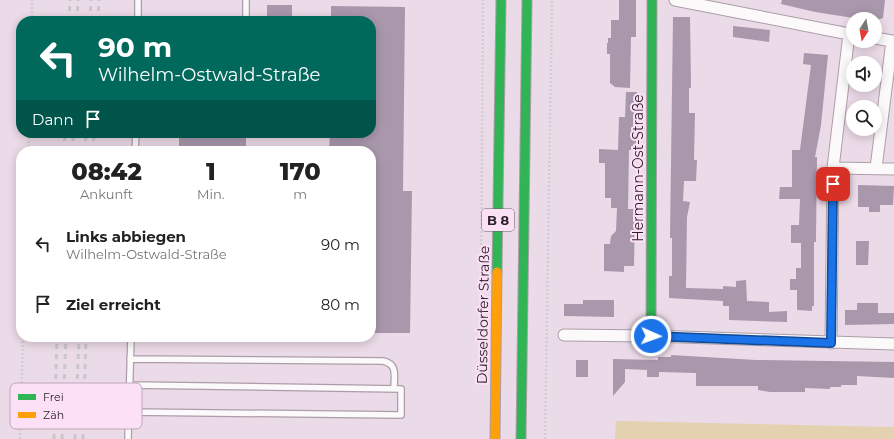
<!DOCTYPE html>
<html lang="de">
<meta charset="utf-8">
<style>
body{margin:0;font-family:Montserrat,sans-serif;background:#f6f6f6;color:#222;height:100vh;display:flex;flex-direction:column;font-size:15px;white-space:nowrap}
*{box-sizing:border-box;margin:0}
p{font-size:13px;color:#767676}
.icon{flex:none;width:22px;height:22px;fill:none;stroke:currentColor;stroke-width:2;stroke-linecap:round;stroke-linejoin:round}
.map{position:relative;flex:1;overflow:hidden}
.details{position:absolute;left:16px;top:146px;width:360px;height:196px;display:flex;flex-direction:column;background:#fff;border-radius:16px;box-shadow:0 2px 10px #0003}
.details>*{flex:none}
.top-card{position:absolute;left:16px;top:16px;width:360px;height:122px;border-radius:16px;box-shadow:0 2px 10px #0003;background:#00695c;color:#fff;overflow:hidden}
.needle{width:26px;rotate:191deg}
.controls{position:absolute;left:846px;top:12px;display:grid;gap:8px}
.controls a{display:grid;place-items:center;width:36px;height:36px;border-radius:50%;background:#fff;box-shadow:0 2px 10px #0003;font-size:20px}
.pin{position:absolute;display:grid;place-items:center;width:34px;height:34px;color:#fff;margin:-17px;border-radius:8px;box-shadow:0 2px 6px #0006}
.me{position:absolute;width:44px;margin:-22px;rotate:92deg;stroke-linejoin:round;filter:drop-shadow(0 0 3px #0008)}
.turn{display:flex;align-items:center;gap:14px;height:84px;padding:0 16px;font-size:18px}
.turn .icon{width:52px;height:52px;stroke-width:2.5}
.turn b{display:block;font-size:28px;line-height:34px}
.then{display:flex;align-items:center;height:38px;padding:0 16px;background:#0003;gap:8px;font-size:15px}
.eta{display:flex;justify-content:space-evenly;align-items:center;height:68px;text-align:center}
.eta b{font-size:24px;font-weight:800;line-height:28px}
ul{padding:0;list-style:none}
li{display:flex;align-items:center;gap:12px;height:60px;padding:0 16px}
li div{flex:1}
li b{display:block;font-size:15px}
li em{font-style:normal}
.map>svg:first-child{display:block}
.green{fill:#e3d1b0}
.building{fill:#a997ac}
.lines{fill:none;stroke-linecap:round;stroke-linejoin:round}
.lane-casing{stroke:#ab9ea8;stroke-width:8}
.street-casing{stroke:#ab9ea8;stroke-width:13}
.fast-casing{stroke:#ab9ea8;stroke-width:11}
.slow-casing{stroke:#ab9ea8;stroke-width:11}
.path{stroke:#d2ced2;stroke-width:2.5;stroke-dasharray:2 2;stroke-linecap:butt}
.lane{stroke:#fcf9fb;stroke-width:5.5}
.street{stroke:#fcf9fb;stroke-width:11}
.fast{stroke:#30b455;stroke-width:9}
.slow{stroke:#ff9f0a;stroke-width:9}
.rail{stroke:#cbc6c9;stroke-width:3;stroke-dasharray:5 5;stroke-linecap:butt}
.route-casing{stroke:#114b97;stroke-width:10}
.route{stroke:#1a73e8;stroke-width:7}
.labels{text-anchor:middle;stroke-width:4;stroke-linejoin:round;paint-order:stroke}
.shield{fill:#fce1f6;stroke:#6b5b67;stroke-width:1}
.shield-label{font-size:13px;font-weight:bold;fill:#2d212a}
.street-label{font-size:14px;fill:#2d212a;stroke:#fce1f6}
.key{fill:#fce1f6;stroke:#bea7b9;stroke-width:1}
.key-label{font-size:11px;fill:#2d212a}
</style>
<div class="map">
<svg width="894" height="439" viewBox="0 0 894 439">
<rect width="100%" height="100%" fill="#ebdae7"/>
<path class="green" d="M616,421L894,427V439H615Z"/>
<path class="building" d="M619,0H636V37H631L630,88L615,87L610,83V54H607V43H608V38H611V20H619Z
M782,0H885L883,18L880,19H860L815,12L781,4Z
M267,5H292V21H267Z
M331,6L405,7L403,191H412L410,333H371V151H329L330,133H371V21H331Z
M673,17H690L691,88H689V113H695L694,160H697L696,181H684L683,201L690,202L687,217L686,288L723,289V286L736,287V281L746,280L747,301L769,302V312L787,311V322L729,320V306H723V301L669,298V276H672V238H670Z
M733,26L770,30L769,42L733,37Z
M804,53L828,55L821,125L815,157H817L816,237V242H814V306H812V311L797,310V290H790V279H796V268H801V243H791V225H799L800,199H779L780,187H792V150H800L811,65L803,64Z
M626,92H637L636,150H629L628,209H635L634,266H624V272L604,271V244H610L611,236L616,231L617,208H611V198H605V163H599V149L618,150L619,117H625Z
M179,133H246V151H179Z
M858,185L894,186L893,205H880V212H869V207H858Z
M856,241H869L868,265H856Z
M583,300H614V317L564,316V304H583Z
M857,303H878V313H894V324L845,325V310H857Z
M671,355L756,360L894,362V378L857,376V385H841V387H830V389L805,388V392H770L758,390V386H696V373L659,372V377H647V370L625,369V382L613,396V359L658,360V357H671Z
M576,360H588V377H576Z"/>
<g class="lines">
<g class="lane-casing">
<path id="lane" d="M138,21V0
M246,21V0
M135,151L136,133
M130,359L383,361C398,364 394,376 394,389
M130,412L401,415V389L130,385
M128,439L131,337"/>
</g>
<g class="street-casing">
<path id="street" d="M675,0L849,34
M875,38L892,41L876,168
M833,168L894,169
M564,335L651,336L894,344
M831,343L833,168L849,34L853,35"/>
</g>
<g class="fast-casing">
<path id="fast" d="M497,272L501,0
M651,336L652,0
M521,439L527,0"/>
</g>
<g class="slow-casing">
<path id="slow" d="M495,439L497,272"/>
</g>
<path class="path" d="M32,21V0
M29,151V133
M481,285L483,0
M20,439L23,337
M545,439L552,0"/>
<use href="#lane" class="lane"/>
<use href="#street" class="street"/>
<use href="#fast" class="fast"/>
<use href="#slow" class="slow"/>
<path class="rail" d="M69,21L70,0
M77,21L78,0
M90,21L91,0
M98,21L99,0
M64,151L65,133
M73,151V133
M85,151L86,133
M93,151L94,133
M54,439L57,337
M62,439L66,337
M75,439L79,337
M83,439L86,337"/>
</g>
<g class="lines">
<g class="route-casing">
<path id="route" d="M651,336L831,343L833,184"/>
</g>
<use href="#route" class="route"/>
</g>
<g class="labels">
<rect class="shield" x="482" y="209" width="32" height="22" rx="3"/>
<g class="shield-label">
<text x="498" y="225">B 8</text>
</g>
<g class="street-label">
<text transform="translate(638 168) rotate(-90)" y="5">Hermann-Ost-Straße</text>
<text transform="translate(483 315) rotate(-89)" y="5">Düsseldorfer Straße</text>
</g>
</g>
<rect x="10" y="383" width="132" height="46" rx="6" class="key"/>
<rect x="18" y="394" width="18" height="6" fill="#30b455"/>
<rect x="18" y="412" width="18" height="6" fill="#ff9f0a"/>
<g class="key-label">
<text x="43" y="401">Frei</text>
<text x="43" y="419">Zäh</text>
</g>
</svg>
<div class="controls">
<a><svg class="needle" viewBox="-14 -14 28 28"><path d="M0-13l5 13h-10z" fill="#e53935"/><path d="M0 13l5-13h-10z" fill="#767676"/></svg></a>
<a><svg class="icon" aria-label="sound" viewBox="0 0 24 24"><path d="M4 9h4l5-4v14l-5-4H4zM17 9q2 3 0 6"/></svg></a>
<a><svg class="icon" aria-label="search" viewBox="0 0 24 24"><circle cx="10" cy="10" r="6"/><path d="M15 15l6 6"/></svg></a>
</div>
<div class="pin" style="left:833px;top:184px;background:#d93025"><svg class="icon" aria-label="arrive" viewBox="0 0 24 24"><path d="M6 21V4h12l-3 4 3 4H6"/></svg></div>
<svg class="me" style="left:651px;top:336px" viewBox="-20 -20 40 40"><circle r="17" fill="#1a73e8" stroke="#fff" stroke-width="3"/><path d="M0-11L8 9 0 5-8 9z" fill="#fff"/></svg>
<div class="top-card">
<div class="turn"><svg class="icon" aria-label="left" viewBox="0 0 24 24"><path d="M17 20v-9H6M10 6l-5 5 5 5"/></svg><div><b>90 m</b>Wilhelm-Ostwald-Straße</div></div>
<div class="then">Dann<svg class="icon" aria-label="arrive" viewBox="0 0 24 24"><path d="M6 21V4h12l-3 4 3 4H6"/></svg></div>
</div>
<section class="details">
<div class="eta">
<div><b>08:42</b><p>Ankunft</p></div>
<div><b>1</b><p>Min.</p></div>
<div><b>170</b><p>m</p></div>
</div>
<ul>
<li><svg class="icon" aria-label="left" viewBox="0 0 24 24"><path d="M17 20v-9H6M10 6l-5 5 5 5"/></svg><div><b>Links abbiegen</b><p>Wilhelm-Ostwald-Straße</p></div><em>90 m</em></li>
<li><svg class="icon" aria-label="arrive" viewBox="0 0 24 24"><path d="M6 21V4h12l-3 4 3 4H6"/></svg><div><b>Ziel erreicht</b></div><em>80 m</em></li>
</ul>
</section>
</div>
